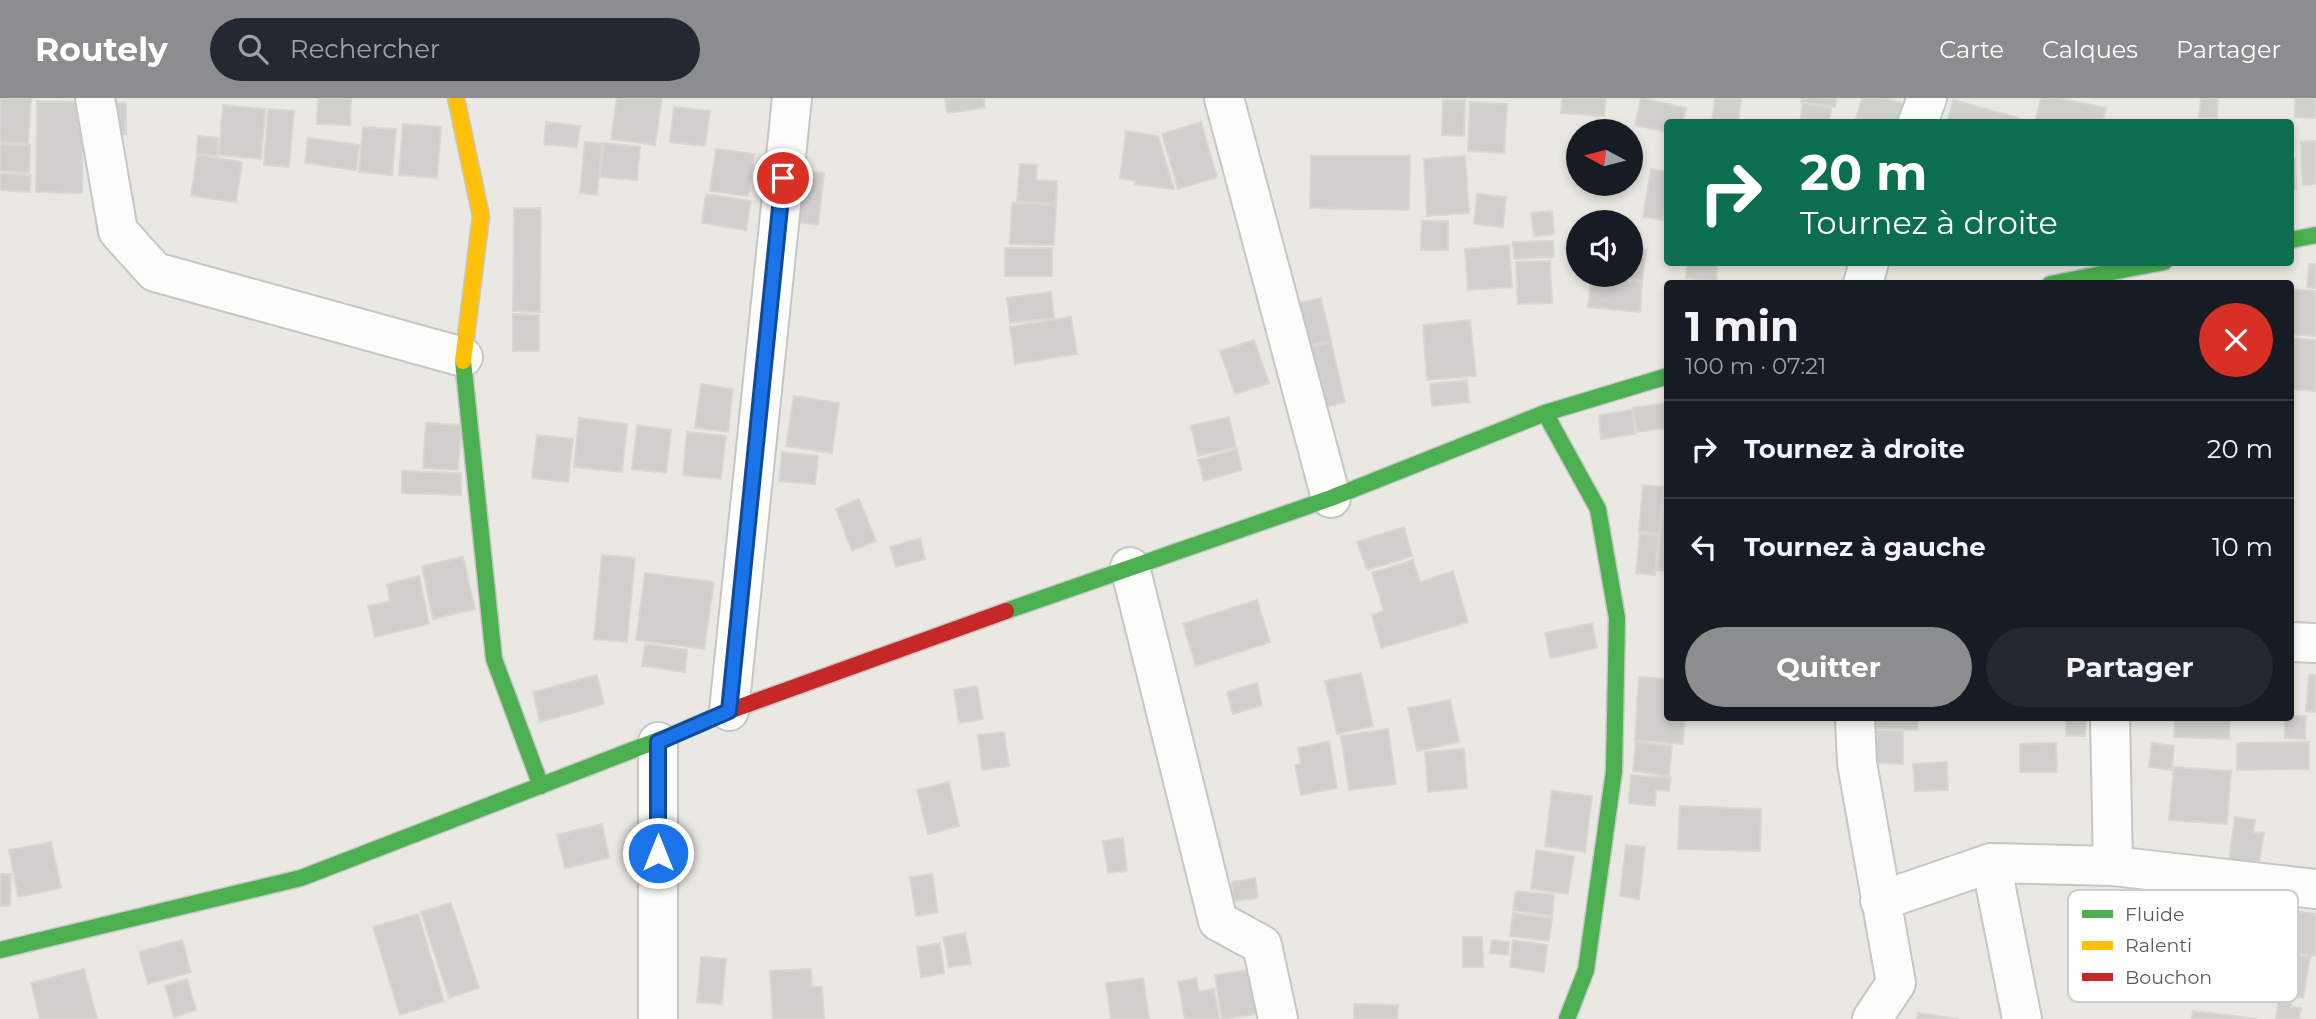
<!DOCTYPE html>
<html lang="fr">
<meta charset="utf-8">
<style>
body{margin:0;font-family:Montserrat,sans-serif;background:#242831;color:#f1f3f6;height:100vh;display:flex;flex-direction:column;font-size:26px;white-space:nowrap}
*{box-sizing:border-box;margin:0}
p{font-size:23px;color:#9ea1a6}
.icon{flex:none;width:38px;height:38px;fill:none;stroke:currentColor;stroke-width:2;stroke-linecap:round;stroke-linejoin:round}
.map{position:relative;flex:1;overflow:hidden}
.side{position:absolute;left:1664px;top:182px;width:630px;height:441px;display:flex;flex-direction:column;background:#171b24;border-radius:7px;box-shadow:0 4px 10px #0003}
.side>*{flex:none}
.banner{position:absolute;left:1664px;top:21px;width:630px;height:147px;border-radius:7px;box-shadow:0 4px 10px #0003;background:#0b6e4f;color:#fff;overflow:hidden}
.needle{width:46px;rotate:277deg}
.buttons{position:absolute;left:1566px;top:21px;display:grid;gap:14px}
.buttons a{display:grid;place-items:center;width:77px;height:77px;border-radius:50%;background:#171b24;box-shadow:0 4px 10px #0003;font-size:35px}
.pin{position:absolute;display:grid;place-items:center;width:60px;height:60px;color:#fff;margin:-30px;border:4px solid #fff;border-radius:50%;box-shadow:0 2px 7px #0007}
.me{position:absolute;width:77px;margin:-38px;rotate:0deg;stroke-linejoin:round;filter:drop-shadow(0 0 5px #0008)}
.turn{display:flex;align-items:center;gap:24px;height:147px;padding:0 21px;font-size:32px}
.turn .icon{width:91px;height:91px;stroke-width:2.5}
.turn b{display:block;font-size:49px;line-height:60px}
.round{display:grid;place-items:center;flex:none;width:74px;height:74px;border-radius:37px;background:#242831}
.overview{display:flex;align-items:center;justify-content:space-between;height:119px;padding:0 21px}
h1{font-size:42px;font-weight:700;line-height:52px}
.primary-button{display:flex;gap:14px;margin-top:auto;padding:14px 21px}
.primary-button a{flex:1;height:80px;border-radius:42px;background:#8b8d8f;color:#fff;font-size:28px;font-weight:700;line-height:80px;text-align:center}
.primary-button a+a{background:#242831;color:#f1f3f6}
ul{padding:0;list-style:none}
li{display:flex;align-items:center;gap:21px;height:98px;padding:0 21px;border-top:2px solid #363941}
li div{flex:1}
li b{display:block;font-size:26px}
li em{font-style:normal}
header{display:flex;align-items:center;gap:42px;box-sizing:border-box;height:98px;padding:0 35px;background:#8b8d8f;color:#fff}
header strong{font-size:33px}
nav{display:flex;gap:38px;margin-inline-start:auto;font-size:24px}
.search{width:490px;height:63px;background:#242831;display:flex;align-items:center;gap:18px;box-sizing:border-box;padding:0 24px;border-radius:38px;color:#9ea1a6;font-size:26px}
.map>svg:first-child{display:block}
.building{fill:#d0cfcb;stroke:#d9d7d2;stroke-width:2}
.lines{fill:none;stroke-linecap:round;stroke-linejoin:round}
.street-casing{stroke:#c6c6c5;stroke-width:42}
.fast-casing{stroke:#c7c7c6;stroke-width:19}
.slow-casing{stroke:#c7c7c6;stroke-width:19}
.jam-casing{stroke:#c7c7c6;stroke-width:19}
.street{stroke:#fcfcfb;stroke-width:38}
.fast{stroke:#4caf50;stroke-width:16}
.slow{stroke:#ffc107;stroke-width:16}
.jam{stroke:#c62828;stroke-width:16}
.route-casing{stroke:#114b97;stroke-width:18}
.route{stroke:#1a73e8;stroke-width:12}
.key{fill:#fff;stroke:#cdced0;stroke-width:2}
.key-label{font-size:19px;fill:#585c62}
</style>
<header>
<strong>Routely</strong>
<div class="search"><svg class="icon" aria-label="search" viewBox="0 0 24 24"><circle cx="10" cy="10" r="6"/><path d="M15 15l6 6"/></svg>Rechercher</div>
<nav><a>Carte</a><a>Calques</a><a>Partager</a></nav>
</header>
<div class="map">
<svg width="2316" height="921" viewBox="0 0 2316 921">
<rect width="100%" height="100%" fill="#eae8e2"/>
<path class="building" d="M1,0H31L28,46L0,44Z
M318,0H351L350,27L317,26Z
M617,0H662L655,47L611,41Z
M945,0H984L985,10L947,15Z
M1562,0H1606L1604,18L1561,15Z
M1641,0L1686,10L1683,24H1668V34L1635,27Z
M1715,0L1741,1L1738,24H1712Z
M1802,0H1836L1835,9L1801,4Z
M1862,0H1885L1905,6L1900,24H1855Z
M2041,0H2058L2106,10L2103,24H2035Z
M2201,0H2218L2217,20L2199,19Z
M2295,0H2316V20L2295,19Z
M1443,2H1465L1464,38L1442,37Z
M1953,2L2019,20L2018,24H1947Z
M37,3L83,4L82,95L36,94Z
M1470,4L1507,6L1504,55L1468,53Z
M108,5H126V36H108Z
M1803,5L1831,10L1829,24H1800Z
M223,7L265,11L261,61L219,57Z
M674,9L710,13L705,48L670,44Z
M268,11L294,13L289,69L264,67Z
M546,24L580,28L577,49L544,46Z
M1201,24L1217,79L1178,91L1162,36Z
M403,26L441,29L437,80L399,77Z
M363,29L396,31L392,77L359,74Z
M1126,33L1158,38L1174,91L1135,86V83L1120,80Z
M198,38L218,40L217,58L197,56Z
M308,40L359,47L356,72L305,65Z
M2316,43V86L2303,87L2301,44Z
M585,44L602,46L597,97L580,95Z
M604,45L640,49L637,82L600,79Z
M0,46L30,47L29,75L0,73Z
M716,51L754,56L748,98L710,93Z
M197,57L242,64L236,104L191,98Z
M1311,58H1410L1409,112L1310,110Z
M1465,58L1469,115L1427,118L1424,61Z
M2291,60H2295L2296,91H2291Z
M1020,66L1037,67L1036,82L1057,83L1056,106L1017,103Z
M1651,71L1668,74V92L1663,122L1643,119Z
M795,72L824,75L818,127L789,123Z
M0,76L31,77L30,94L0,92Z
M706,96L751,103L746,132L702,125Z
M1477,96L1506,99L1503,129L1474,126Z
M1012,105L1056,107L1054,147L1010,146Z
M514,110H541L540,214L513,213Z
M1552,113L1554,136L1534,138L1531,115Z
M1422,123H1448V152H1421Z
M1553,143L1554,159L1514,161L1513,144Z
M1509,147L1512,189L1468,192L1465,151Z
M1005,150H1052V178H1005Z
M1631,150L1646,152L1642,183L1592,177H1631Z
M1550,163L1552,205L1518,206L1516,164Z
M1687,164H1718L1716,183L1686,180Z
M2309,166H2316V190L2307,189Z
M1591,180L1642,184L1640,214L1588,209Z
M2292,191L2316,193V238L2291,236Z
M1051,194L1054,220L1010,225L1007,200Z
M1321,200L1331,243L1306,248L1297,205Z
M513,216L539,217V253H513Z
M1071,219L1077,256L1015,266L1010,229Z
M1470,222L1476,278L1427,282L1423,227Z
M2291,240L2316,242V293L2291,291Z
M1254,242L1269,285L1235,296L1220,253Z
M1331,244L1345,304L1322,310L1308,249Z
M1467,282L1469,304L1432,308L1430,286Z
M701,286L733,291L728,334L695,330Z
M794,298L839,305L832,355L786,348Z
M1666,305L1668,330L1637,334L1633,310Z
M1632,312L1635,336L1601,341L1599,317Z
M1229,319L1236,349L1198,358L1191,328Z
M579,320L627,326L622,374L574,369Z
M426,325L462,327L458,372L423,370Z
M637,327L671,332L666,375L632,371Z
M687,334L726,338L721,381L683,377Z
M537,337L573,341L568,384L532,380Z
M1237,351L1242,372L1204,383L1198,362Z
M782,354L818,358L815,386L779,383Z
M402,373L461,375V397L402,395Z
M1643,387L1663,389L1659,436L1639,434Z
M1665,388H1668V473L1657,472Z
M859,401L876,443L852,453L836,411Z
M1404,429L1412,458L1367,472L1357,444Z
M1640,436L1658,438L1655,477L1636,475Z
M920,440L925,461L896,469L890,449Z
M602,457L635,460L627,544L594,541Z
M463,459L475,511L433,521L422,468Z
M1413,462L1420,484L1453,473L1468,524L1381,550L1372,517L1384,513L1372,475Z
M645,475L714,484L704,551L636,542Z
M419,478L429,526L375,539L368,508L390,503L387,486Z
M1257,502L1270,544L1196,568L1183,526Z
M1592,525L1597,550L1550,560L1545,535Z
M645,546L687,552L685,574L642,568Z
M1361,575L1373,628L1337,636L1325,583Z
M597,577L604,606L540,624L533,594Z
M2309,577H2316V614L2306,613Z
M1639,579L1668,581V620H1685L1683,646L1635,642Z
M1257,585L1262,607L1233,616L1227,594Z
M977,588L983,621L959,625L954,592Z
M1450,602L1459,644L1417,653L1408,610Z
M2291,618H2306L2305,641L2285,640V620H2291Z
M1876,620H1918L1917,632L1876,630Z
M2066,620H2086L2085,638H2066Z
M2175,620H2230L2229,641L2174,639Z
M1388,631L1396,686L1349,692L1341,638Z
M1877,633L1903,634V666L1876,665Z
M1004,634L1009,668L982,672L978,637Z
M1329,643L1337,690L1301,697L1295,667L1301,666L1298,650Z
M1636,644L1672,648L1669,678L1633,673Z
M2309,644V671L2237,672V645Z
M2056,645L2057,674H2020V646Z
M2152,645L2174,648L2172,672L2149,669Z
M1464,651L1467,690L1428,694L1425,654Z
M1947,664L1948,692L1915,693L1913,666Z
M2174,669L2231,673L2227,726L2169,722Z
M1631,677L1671,680L1669,693L1656,692L1655,708L1629,705Z
M949,684L959,728L928,736L917,692Z
M1552,693L1592,698L1585,754L1545,748Z
M1680,708L1761,711L1760,753L1678,751Z
M2235,719L2255,722L2253,734L2264,735L2259,766L2229,762Z
M602,726L609,760L565,770L557,737Z
M1123,740L1127,773L1108,775L1103,743Z
M51,744L61,790L18,799L9,752Z
M1626,747L1645,749L1639,801L1620,798Z
M1536,752L1574,758L1568,796L1531,791Z
M0,776H11L10,808H0Z
M932,776L938,814L916,818L910,779Z
M1255,780L1258,800L1234,803L1232,784Z
M1516,793L1554,797L1552,818L1513,812Z
M451,805L479,890L449,900L421,814Z
M2295,813L2316,816V858L2290,854Z
M1513,815L1552,820L1549,843L1510,838Z
M418,816L444,903L400,917L373,829Z
M965,835L971,866L949,869L943,839Z
M1463,839H1482L1483,869H1463Z
M182,842L191,874L148,886L139,854Z
M1492,842L1509,844L1508,857L1490,855Z
M1513,842L1547,847L1544,874L1510,869Z
M940,845L944,875L921,879L917,849Z
M2288,856L2310,859L2303,900L2281,897Z
M701,859L726,861L722,906L697,904Z
M84,871L97,921H40L31,885Z
M811,871L812,889H822L824,921H773L770,873Z
M1255,871L1262,915L1222,921L1215,877Z
M1143,880L1149,921H1111L1106,885Z
M1196,880L1199,894L1214,891L1219,921H1185L1178,884Z
M187,881L196,912L174,919L165,888Z
M2279,898L2292,900L2291,909L2301,910L2299,921H2276Z
M1354,906L1398,907L1397,921H1354Z
M2193,913L2258,921H2192Z
M1918,915L1958,921H1917Z"/>
<g class="lines">
<g class="street-casing">
<path id="street" d="M95,0L118,133L155,174L463,259
M1224,0L1331,400
M1918,24L1927,0
M1863,186L1869,164
M1130,469L1218,823L1262,847L1278,921
M2291,544L2316,545
M729,613L792,0
M1855,620L1857,665L1896,885L1872,921
M2110,620L2113,768
M658,644V921
M1991,765L2022,921
M1880,803L1991,765L2113,768L2316,791"/>
</g>
<g class="fast-casing">
<path id="fast" d="M2291,142L2316,137
M2050,186L2164,164
M463,263L494,561L541,688
M1545,315L1598,411L1617,520L1614,673L1586,872L1567,921
M1006,513L1331,400L1545,315L1668,278
M0,852L301,780L682,633"/>
</g>
<g class="slow-casing">
<path id="slow" d="M456,0L481,118L463,263"/>
</g>
<g class="jam-casing">
<path id="jam" d="M682,633L729,613L1006,513"/>
</g>
<use href="#street" class="street"/>
<use href="#fast" class="fast"/>
<use href="#slow" class="slow"/>
<use href="#jam" class="jam"/>
</g>
<g class="lines">
<g class="route-casing">
<path id="route" d="M658,755V644L729,613L783,80"/>
</g>
<use href="#route" class="route"/>
</g>
<rect x="2068" y="792" width="230" height="112" rx="10" class="key"/>
<rect x="2082" y="812" width="31" height="8" fill="#4caf50"/>
<rect x="2082" y="843" width="31" height="9" fill="#ffc107"/>
<rect x="2082" y="875" width="31" height="8" fill="#c62828"/>
<g class="key-label">
<text x="2125" y="823">Fluide</text>
<text x="2125" y="854">Ralenti</text>
<text x="2125" y="886">Bouchon</text>
</g>
</svg>
<div class="buttons">
<a><svg class="needle" viewBox="-14 -14 28 28"><path d="M0-13l5 13h-10z" fill="#e53935"/><path d="M0 13l5-13h-10z" fill="#9ea1a6"/></svg></a>
<a><svg class="icon" aria-label="sound" viewBox="0 0 24 24"><path d="M4 9h4l5-4v14l-5-4H4zM17 9q2 3 0 6"/></svg></a>
</div>
<div class="pin" style="left:783px;top:80px;background:#d93025"><svg class="icon" aria-label="arrive" viewBox="0 0 24 24"><path d="M6 21V4h12l-3 4 3 4H6"/></svg></div>
<svg class="me" style="left:658px;top:755px" viewBox="-20 -20 40 40"><circle r="17" fill="#1a73e8" stroke="#fff" stroke-width="3"/><path d="M0-11L8 9 0 5-8 9z" fill="#fff"/></svg>
<div class="banner">
<div class="turn"><svg class="icon" aria-label="right" viewBox="0 0 24 24"><path d="M7 20v-9h11M14 6l5 5-5 5"/></svg><div><b>20 m</b>Tournez à droite</div></div>
</div>
<section class="side">
<div class="overview"><div><h1>1 min</h1><p>100 m · 07:21</p></div><a class="round" style="background:#d93025;color:#fff"><svg class="icon" aria-label="close" viewBox="0 0 24 24"><path d="M6 6l12 12M18 6L6 18"/></svg></a></div>
<ul>
<li><svg class="icon" aria-label="right" viewBox="0 0 24 24"><path d="M7 20v-9h11M14 6l5 5-5 5"/></svg><div><b>Tournez à droite</b></div><em>20 m</em></li>
<li><svg class="icon" aria-label="left" viewBox="0 0 24 24"><path d="M17 20v-9H6M10 6l-5 5 5 5"/></svg><div><b>Tournez à gauche</b></div><em>10 m</em></li>
</ul>
<div class="primary-button"><a>Quitter</a><a>Partager</a></div>
</section>
</div>
